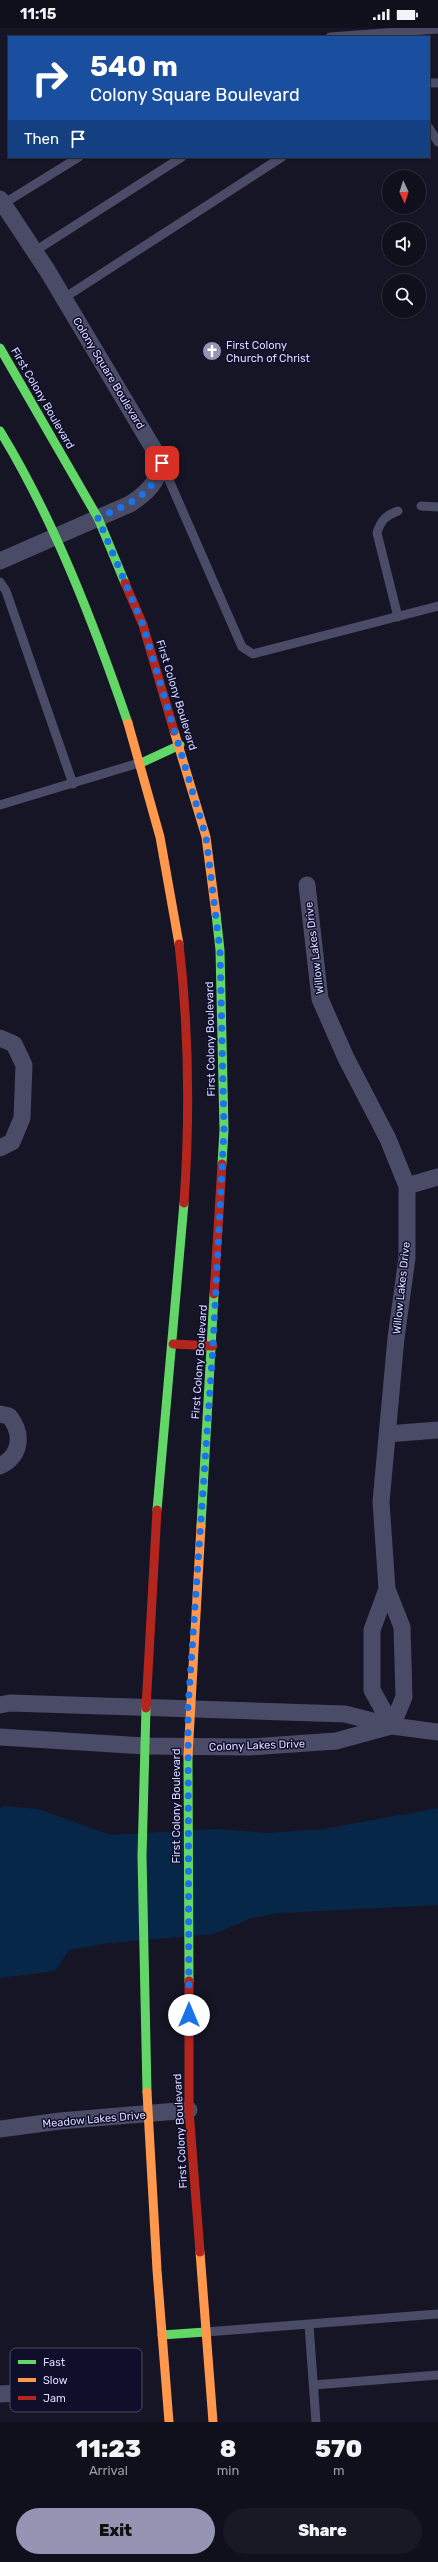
<!DOCTYPE html>
<style>
body{margin:0;font-family:Rubik,sans-serif;background:#191925;color:#f1f3f6;height:100vh;display:flex;flex-direction:column;font-size:15px;white-space:nowrap}
*{box-sizing:border-box;margin:0}
p{font-size:13px;color:#9c9da3}
.icon{flex:none;width:22px;height:22px;fill:none;stroke:currentColor;stroke-width:2;stroke-linecap:round;stroke-linejoin:round}
.map{position:relative;height:2394px;overflow:hidden}
.panel{display:flex;flex-direction:column;background:#10101c;flex:1}
.panel>*{flex:none}
.banner{position:absolute;left:8px;top:8px;width:422px;height:122px;border-radius:0px;box-shadow:0 1px 3px #0004,0 0 0 1px #30303b;background:#1a4fa0;color:#fff;overflow:hidden}
.needle{width:26px;rotate:176deg}
.controls{position:absolute;left:382px;top:142px;display:grid;gap:8px}
.controls a{display:grid;place-items:center;width:44px;height:44px;border-radius:50%;background:#10101c;box-shadow:0 1px 3px #0004,0 0 0 1px #30303b;font-size:20px}
.pin{position:absolute;display:grid;place-items:center;width:34px;height:34px;color:#fff;margin:-17px;border-radius:8px;box-shadow:0 2px 6px #0006}
.me{position:absolute;width:44px;margin:-22px;rotate:0deg;stroke-linejoin:round;filter:drop-shadow(0 0 3px #0008)}
.turn{display:flex;align-items:center;gap:14px;height:84px;padding:0 16px;font-size:18px}
.turn .icon{width:52px;height:52px;stroke-width:2.5}
.turn b{display:block;font-size:28px;line-height:34px}
.then{display:flex;align-items:center;height:38px;padding:0 16px;background:#0003;gap:8px;font-size:15px}
.eta{display:flex;justify-content:space-evenly;align-items:center;height:68px;text-align:center}
.eta b{font-size:24px;font-weight:800;line-height:28px}
.button{display:flex;gap:8px;margin-top:auto;padding:8px 16px}
.button a{flex:1;height:46px;border-radius:24px;background:#9594b3;color:#111;font-size:16px;font-weight:800;line-height:46px;text-align:center}
.button a+a{background:#191925;color:#f1f3f6}
.status{display:flex;justify-content:space-between;align-items:center;height:28px;padding:0 20px;background:#10101c;direction:ltr}
.status svg{height:11px;fill:currentColor}
.map>svg:first-child{display:block}
.water{fill:#072749}
.lines{fill:none;stroke-linecap:round;stroke-linejoin:round}
.lane{stroke:#4a4b66;stroke-width:9}
.street{stroke:#4a4b66;stroke-width:17}
.fast{stroke:#63d668;stroke-width:9}
.slow{stroke:#ff974d;stroke-width:9}
.jam{stroke:#b3261e;stroke-width:9}
.route{stroke:#1a73e8;stroke-width:7;stroke-dasharray:0 12.6}
.labels{text-anchor:middle;stroke-width:3;stroke-linejoin:round;paint-order:stroke}
.poi-label{font-size:11px;fill:#d9d9ff;stroke:#100f2b;text-anchor:start}
.street-label{font-size:11px;fill:#d9d9ff;stroke:#100f2b}
.key{fill:#100f2b;stroke:#4c4c6b;stroke-width:1}
.key-label{font-size:11px;fill:#d9d9ff}
</style>
<div class="status"><b>11:15</b><svg viewBox="0 0 49 12"><path d="M0 12V9h3v3zM5 12V6h3v6zM10 12V3h3v9zM15 12V0h3v12zM26 1h20v11H26zM47 4h2v5h-2z"/></svg></div>
<div class="map">
<svg width="438" height="2394" viewBox="0 0 438 2394">
<rect width="100%" height="100%" fill="#161525"/>
<path class="water" d="M5,1778L38,1781L111,1807L215,1801L268,1805L324,1801L438,1780V1877L280,1885L251,1890L214,1906L109,1915L69,1922L55,1943L0,1950V1780Z"/>
<g class="lines">
<path class="lane" d="M330,9L438,1
M429,55H438
M429,100L438,114
M3,176L79,129
M35,223L182,129
M64,270L282,129
M162,436L242,619L253,626L438,578
M421,478L438,479
M398,483C385,488 381,492 377,505L398,589
M0,554L6,563L73,756
M0,777L139,735
M309,2297L316,2394
M206,2304L438,2286
M314,2357L438,2347"/>
<path class="street" d="M0,171L47,242L162,435C157,455 147,465 130,476L0,533
M307,857L320,971L346,1030L388,1111L407,1158V1230L396,1310L381,1474L387,1561L402,1599L404,1669L392,1698
M0,1010L14,1016L24,1037L22,1090L12,1114L0,1120
M407,1158L438,1149
M0,1386L9,1388C23,1405 22,1427 0,1438
M387,1406L438,1402
M387,1561L372,1602V1662L392,1698
M0,1677L10,1675L345,1686L392,1698L438,1704
M0,1709L145,1718L249,1719L336,1713L391,1698
M0,2101L60,2093L189,2082
M0,2366L62,2362"/>
<path class="fast" d="M0,320L98,490L125,555
M0,403C53,489 95,599 128,695
M141,735L180,717
M216,886L220,922L224,1102L222,1136
M157,1482L184,1175
M201,1498L214,1266
M146,1680L142,1828L147,2064
M188,1728L189,1953
M162,2307L205,2304"/>
<path class="slow" d="M128,695L160,809L179,916
M174,703L206,809L216,886
M188,1728L201,1498
M147,2064L157,2242L169,2394
M200,2224L213,2394"/>
<path class="jam" d="M125,555L143,597L174,703
M179,916C189,1002 190,1088 184,1175
M214,1266L222,1136
M173,1316L213,1318
M146,1680L157,1482
M189,1953V2082L200,2224"/>
</g>
<g class="lines">
<path class="route" d="M162,435C154,468 126,477 98,490L143,597L206,809L220,922L224,1102L213,1318L188,1680L189,1987"/>
</g>
<defs>
<g id="church-disc" transform="scale(1)"><circle r="9.5" fill="#9594b3" stroke="#100f2b"/><path d="M-1.2-6h2.4v3.5h3.3v2.4h-3.3V6h-2.4V-.1h-3.3v-2.4h3.3Z" fill="#fff"/></g>
</defs>
<g fill-rule="evenodd">
<use href="#church-disc" x="212" y="323"/>
</g>
<g class="labels">
<g class="poi-label">
<text x="226" y="321">First Colony<tspan x="226" dy="13">Church of Christ</tspan></text>
</g>
<g class="street-label">
<text transform="translate(109 345) rotate(59)" y="4">Colony Square Boulevard</text>
<text transform="translate(43 370) rotate(60)" y="4">First Colony Boulevard</text>
<text transform="translate(177 667) rotate(73)" y="4">First Colony Boulevard</text>
<text transform="translate(314 920) rotate(-97)" y="4">Willow Lakes Drive</text>
<text transform="translate(210 1011) rotate(-91)" y="4">First Colony Boulevard</text>
<text transform="translate(401 1260) rotate(-84)" y="4">Willow Lakes Drive</text>
<text transform="translate(199 1334) rotate(-86)" y="4">First Colony Boulevard</text>
<text transform="translate(257 1717) rotate(-2)" y="4">Colony Lakes Drive</text>
<text transform="translate(176 1778) rotate(-90)" y="4">First Colony Boulevard</text>
<text transform="translate(94 2091) rotate(-5)" y="4">Meadow Lakes Drive</text>
<text transform="translate(180 2103) rotate(-93)" y="4">First Colony Boulevard</text>
</g>
</g>
<rect x="10" y="2320" width="132" height="64" rx="6" class="key"/>
<rect x="18" y="2332" width="18" height="4" fill="#63d668"/>
<rect x="18" y="2350" width="18" height="4" fill="#ff974d"/>
<rect x="18" y="2368" width="18" height="4" fill="#b3261e"/>
<g class="key-label">
<text x="43" y="2338">Fast</text>
<text x="43" y="2356">Slow</text>
<text x="43" y="2374">Jam</text>
</g>
</svg>
<div class="controls">
<a><svg class="needle" viewBox="-14 -14 28 28"><path d="M0-13l5 13h-10z" fill="#e53935"/><path d="M0 13l5-13h-10z" fill="#9c9da3"/></svg></a>
<a><svg class="icon" aria-label="sound" viewBox="0 0 24 24"><path d="M4 9h4l5-4v14l-5-4H4zM17 9q2 3 0 6"/></svg></a>
<a><svg class="icon" aria-label="search" viewBox="0 0 24 24"><circle cx="10" cy="10" r="6"/><path d="M15 15l6 6"/></svg></a>
</div>
<div class="pin" style="left:162px;top:435px;background:#d93025"><svg class="icon" aria-label="arrive" viewBox="0 0 24 24"><path d="M6 21V4h12l-3 4 3 4H6"/></svg></div>
<svg class="me" style="left:189px;top:1987px" viewBox="-20 -20 40 40"><circle r="19" fill="#fff"/><path d="M0-13L10 11 0 6-10 11z" fill="#1a73e8"/></svg>
<div class="banner">
<div class="turn"><svg class="icon" aria-label="right" viewBox="0 0 24 24"><path d="M7 20v-9h11M14 6l5 5-5 5"/></svg><div><b>540 m</b>Colony Square Boulevard</div></div>
<div class="then">Then<svg class="icon" aria-label="arrive" viewBox="0 0 24 24"><path d="M6 21V4h12l-3 4 3 4H6"/></svg></div>
</div>
</div>
<section class="panel">
<div class="eta">
<div><b>11:23</b><p>Arrival</p></div>
<div><b>8</b><p>min</p></div>
<div><b>570</b><p>m</p></div>
</div>
<div class="button"><a>Exit</a><a>Share</a></div>
</section>
